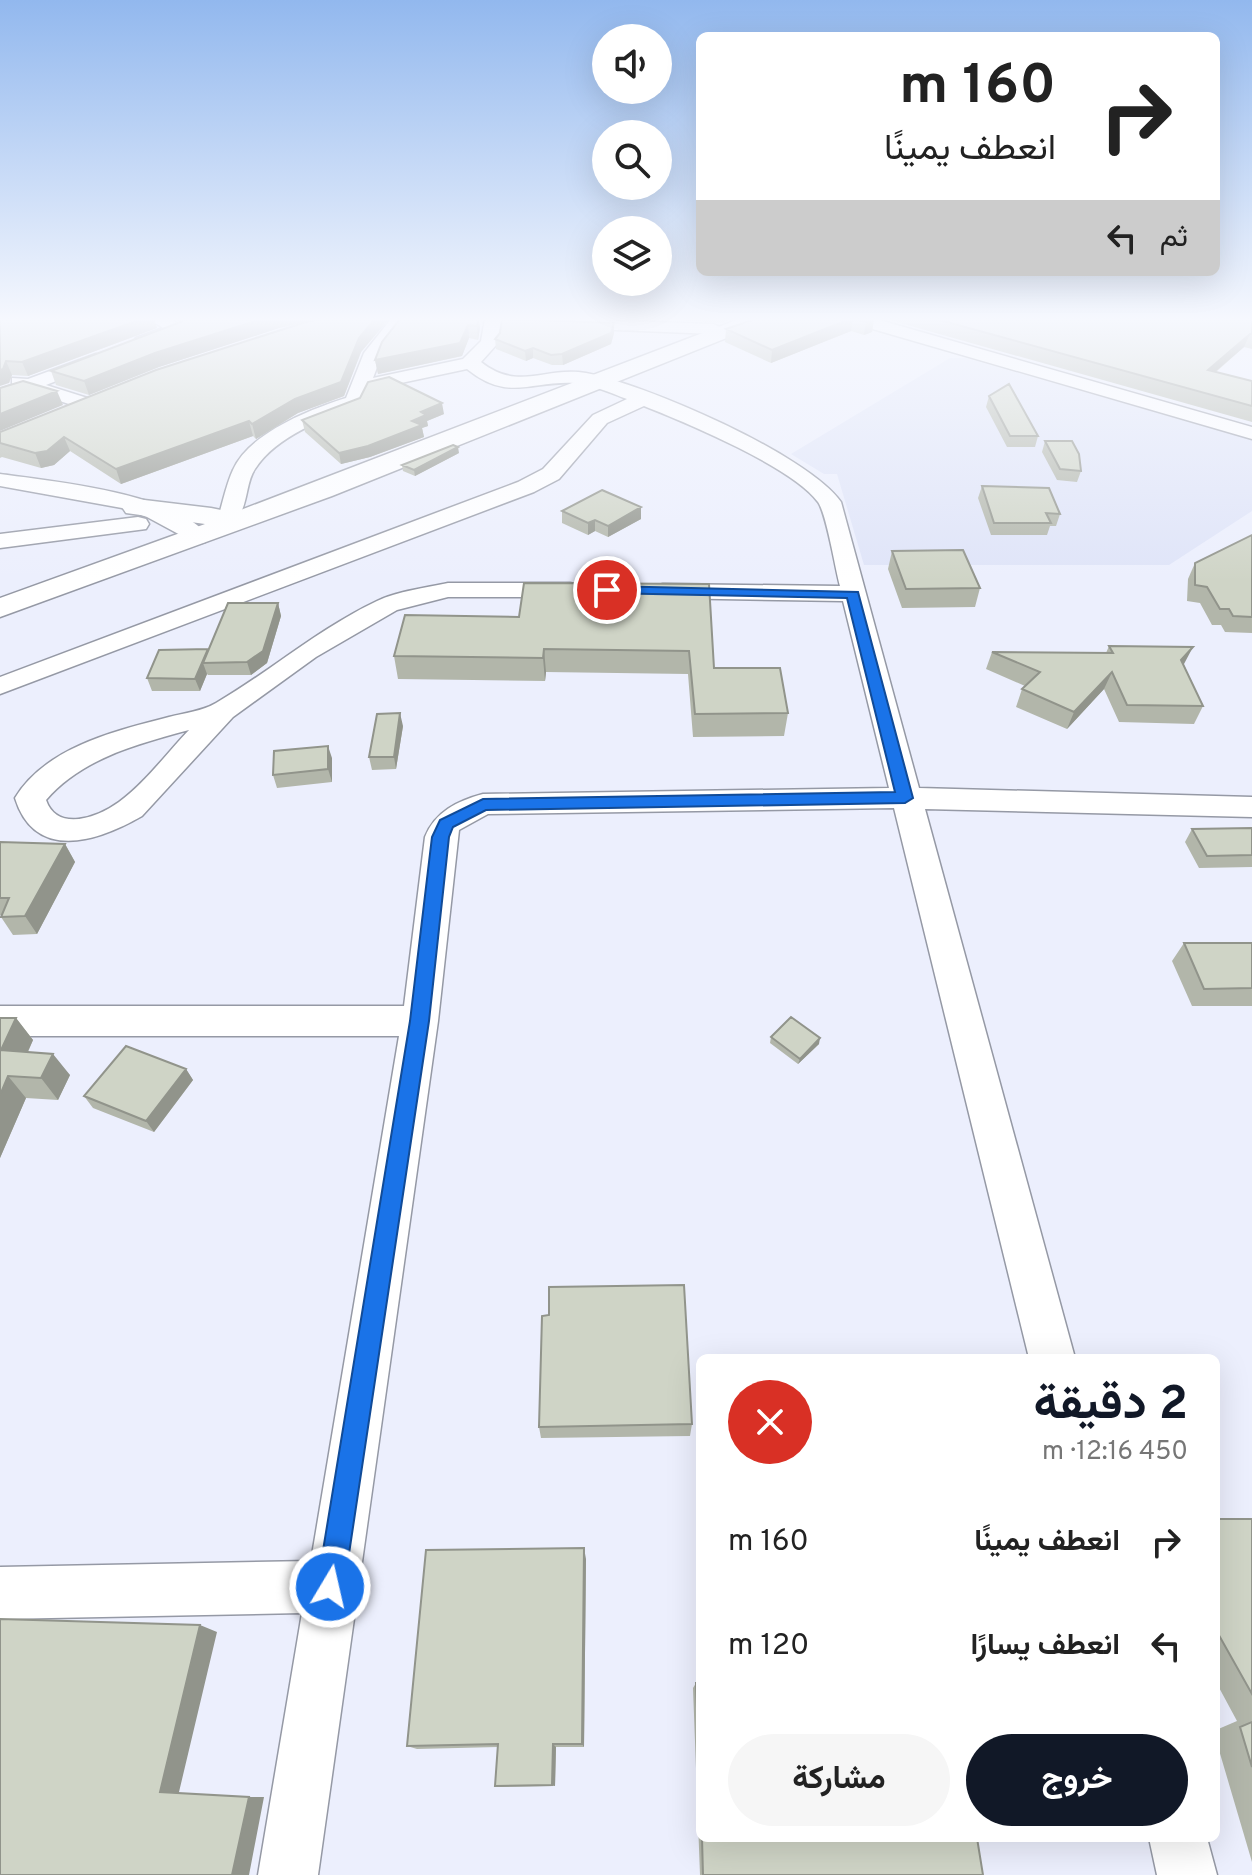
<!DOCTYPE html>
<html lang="ar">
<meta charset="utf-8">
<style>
body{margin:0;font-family:Overpass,Vazirmatn,sans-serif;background:#f6f6f6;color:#222;direction:rtl;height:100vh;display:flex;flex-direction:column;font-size:30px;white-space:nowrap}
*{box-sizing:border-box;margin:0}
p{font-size:26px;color:#767676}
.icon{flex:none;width:44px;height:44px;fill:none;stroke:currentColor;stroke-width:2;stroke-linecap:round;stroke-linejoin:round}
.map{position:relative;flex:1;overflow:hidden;direction:ltr}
.side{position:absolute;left:696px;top:1354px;width:524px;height:488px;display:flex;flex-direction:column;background:#fff;border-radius:12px;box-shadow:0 8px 32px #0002;direction:rtl}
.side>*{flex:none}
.guide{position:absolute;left:696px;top:32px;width:524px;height:244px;border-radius:12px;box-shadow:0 8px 32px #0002;direction:rtl;background:#fff;color:#222;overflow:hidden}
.fabs{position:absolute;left:592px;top:24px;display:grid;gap:16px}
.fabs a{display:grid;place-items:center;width:80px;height:80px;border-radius:50%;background:#fff;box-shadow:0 8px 32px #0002;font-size:40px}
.pin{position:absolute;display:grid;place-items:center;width:68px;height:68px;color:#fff;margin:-34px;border:4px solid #fff;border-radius:50%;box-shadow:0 2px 8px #0007}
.me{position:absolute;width:88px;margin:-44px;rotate:9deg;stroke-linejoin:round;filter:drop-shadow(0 0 6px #0008)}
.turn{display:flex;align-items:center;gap:28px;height:168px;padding:0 32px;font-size:36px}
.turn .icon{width:104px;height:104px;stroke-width:2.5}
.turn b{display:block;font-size:56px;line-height:68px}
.then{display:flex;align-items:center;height:76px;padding:0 32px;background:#0003;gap:16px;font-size:30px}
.round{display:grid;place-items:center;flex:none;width:84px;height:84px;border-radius:42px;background:#f6f6f6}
.head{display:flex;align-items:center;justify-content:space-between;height:136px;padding:0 32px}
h1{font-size:48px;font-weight:700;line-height:60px;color:#111827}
.primary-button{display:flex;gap:16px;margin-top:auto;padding:16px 32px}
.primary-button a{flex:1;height:92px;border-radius:48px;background:#111827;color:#fff;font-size:32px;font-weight:700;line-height:92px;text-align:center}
.primary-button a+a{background:#f6f6f6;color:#222}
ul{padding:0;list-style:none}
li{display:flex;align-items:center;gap:24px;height:104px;padding:0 32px}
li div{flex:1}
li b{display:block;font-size:30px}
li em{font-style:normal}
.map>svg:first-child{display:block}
.built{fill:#dfe4f8}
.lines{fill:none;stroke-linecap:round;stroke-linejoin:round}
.minor-casing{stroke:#9599a5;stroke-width:3}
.major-casing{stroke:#9599a5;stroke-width:3}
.minor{fill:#fff;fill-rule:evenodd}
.major{fill:#fff;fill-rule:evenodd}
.wall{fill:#b2b6aa}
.shaded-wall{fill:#91948b}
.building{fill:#cfd4c6;stroke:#91948b;stroke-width:2}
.route{fill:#1a73e8;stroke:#114b97;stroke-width:2}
</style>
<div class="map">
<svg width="1252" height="1875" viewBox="0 0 1252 1875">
<rect width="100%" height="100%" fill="#eceffd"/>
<path class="built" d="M950,358H966L1252,440V511L1169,565H864L837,474H824L791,454Z"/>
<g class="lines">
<g class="minor-casing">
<path id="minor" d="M149,319H170L187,329L148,346H136L133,342L136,338L163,328Z
M391,319H409L382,354L373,378L463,359L481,341L485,319H501L498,343L481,362C519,392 545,366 586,373C645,384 807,454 841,502L919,788L1252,797V817L925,809L1075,1358H1029L894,808L488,814L459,830L438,1021L318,1875H258L302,1613L0,1619V1567L311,1561L399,1036H0V1006H404L425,837C435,812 457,801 483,794L889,788L843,601L663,598L654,596L651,591L654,586L663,584L840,586C835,568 827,515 818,502C792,467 687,423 644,406L607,423L559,479L534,492L0,694V677L518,482L543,469L593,415L627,399C610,393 592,384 574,383C530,381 508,402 467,369L368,390L361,406C326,417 276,436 255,469C246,482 248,502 239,516H223L220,511C224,497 227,483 233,470C249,433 311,409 346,398L364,353Z
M563,319L714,324L723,329L714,334L567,328L558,323Z
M849,319H876L1252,427V439L852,323Z
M96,354L105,359L102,363L46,385L97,401L100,405L97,409L0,447V434L72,405L29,391L0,402V389L12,385V378L28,379Z
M0,474C51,481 177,493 209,537L205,542L197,544L147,517L122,508L0,486Z
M138,517L146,519L149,524L146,529L0,548V534Z
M448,583H570L579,585L582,590L579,595L570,597H448L397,610L316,657L233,717L142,816C97,842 35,862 15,798C46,747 115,731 169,717C184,713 203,711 216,703C271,671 318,629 377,601C398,591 425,588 448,583ZM189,730C167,753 145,783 119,802C97,818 57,832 46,800C82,758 138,744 189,730Z
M1149,1838H1207L1217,1875H1157Z"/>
</g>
<g class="major-casing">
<path id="major" d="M739,319H768L764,323L332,496L0,617V598L205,524L126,513L122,507L126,501L136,499L211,508L221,510L225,516Z"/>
</g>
<use href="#minor" class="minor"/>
<use href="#major" class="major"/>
</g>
<path class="wall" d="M0,319L157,328L28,376L12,375L9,383Z
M175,319H389L361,352L344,396L298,413L256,439L253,436L121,484L70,451L54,465L41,468L2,457L0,458V432L304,322L279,328L159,367L89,395L56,385L51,371L181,322Z
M479,319L480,328L478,340L469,338L462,356L378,374L375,360Z
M675,319H727L726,321L721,323L678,320Z
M755,319H874L872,332L864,335L851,331L771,363L725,342L726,329Z
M886,319H1252V349L1244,347L1216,372L1252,381V422Z
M614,323V333L611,344L563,365H552L533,358L526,361L496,349L495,339Z
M989,396L1038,436L1035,447H1007L986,407Z
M444,414L427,421L428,426L422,428L424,437L370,457L341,464L305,432L302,420Z
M1045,441L1081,471L1077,482L1057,480L1042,452Z
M459,453L415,476L403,471L402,465Z
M982,486L1060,514L1056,526H1050L1047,535H991L978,498Z
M641,507V519L608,537L595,531L588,535L562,523V511Z
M1252,535V633L1225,632L1221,625H1212L1200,603L1187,601L1188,579L1195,563Z
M892,551L980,588L975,607L902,608L888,569Z
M709,584L714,668L788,713L784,736L693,737L688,674L546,672L545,681L398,679L394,656L519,617Z
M278,603L281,616L267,663L251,675H208L207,674L200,691H152L147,678L208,651Z
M1109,646L1184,665L1203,706L1194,724L1119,722L1104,689L1067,729L1016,707L1022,689L1025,686L986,669L992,652L1106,653Z
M403,726L396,769L372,770L369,757Z
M332,758V782L277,788L273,775Z
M1252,828V867L1199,868L1185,842L1192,829Z
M0,842L65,844L75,862L37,934L13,935L1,917L2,915H0Z
M1184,943H1252V1006H1192L1172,961Z
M0,1018H16L33,1040L28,1052L70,1075L58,1100L26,1098L0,1158Z
M771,1037L819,1044L798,1064L770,1043Z
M186,1069L193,1080L154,1132L93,1108L84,1096Z
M692,1424L690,1436L541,1438L539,1427Z
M1216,1519H1252V1862L1216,1740V1730L1237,1721L1216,1682Z
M586,1559L584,1747H556L555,1786L501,1787L495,1786L498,1747L417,1749L407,1746Z
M696,1683H700V1838H977L983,1875H700L693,1688Z"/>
<path class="shaded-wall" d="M142,319H154L157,328L28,376L22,362Z
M262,319H320L279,328L159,367L89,395L84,381L155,353Z
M375,319H389L361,352L344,396L298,413L256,439L252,424L359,338Z
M478,319L480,328L478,340L477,326Z
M850,319H853L851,331L771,363L772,350Z
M874,319L872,332L864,335L866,322Z
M614,323V333L611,344L563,365L562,354Z
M468,325L469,338L462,356L378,374L375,360Z
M1250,334L1244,347L1202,383L1208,370Z
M533,348V358L526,361L525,351Z
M6,361L12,375L9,383L0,386V370Z
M57,391L63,405L0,431V414Z
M442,403L444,414L427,421L428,426L422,428L424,437L370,457L341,464L339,453L412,421L421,412Z
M249,421L253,436L121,484L116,469Z
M64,437L70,451L54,465L41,468L35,453Z
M458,447L459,453L415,476L414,470Z
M641,507V519L608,537V526Z
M595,520V531L588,535V523Z
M278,603L281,616L267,663L251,675L247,662Z
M1193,647L1184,664L1173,678L1181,660Z
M208,649L203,663L207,674L200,691L195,679Z
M544,649L546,672L545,681L543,658Z
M1112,672L1104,689L1067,729L1074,712Z
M400,713L403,726L396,769L394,757Z
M328,746L332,758V782L328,769Z
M65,844L75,862L37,934L25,916Z
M16,1018L33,1040L19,1071L1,1050Z
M820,1038L819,1044L798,1064L800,1059Z
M53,1054L70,1075L58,1100L41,1078Z
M186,1069L193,1080L154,1132L146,1121Z
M8,1076L26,1098L0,1158V1095Z
M584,1548L586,1559L584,1747L582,1744Z
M200,1625L217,1632L179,1792H160Z
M553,1744L556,1747L555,1786L552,1785Z
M249,1797H264L249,1875H232Z"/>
<path class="building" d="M0,319H142L22,362L6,361L3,369L0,370Z
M184,319H262L155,353L84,381L51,371L181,322Z
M321,319H375L359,338L341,382L295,399L252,424L249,421L116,469L64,437L47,451L35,453L0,443V432L156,370L306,322Z
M400,319H478L477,326L468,325L460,343L375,360L382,342Z
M502,319H503L614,323L611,333L562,354L551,355L533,348L525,351L495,339L500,333Z
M755,319H850L772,350L726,329Z
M856,319H873L866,322Z
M936,319H1252V334H1250L1208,370L1252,381V406Z
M389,377L442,403L421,412L426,415L412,421L422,425L368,446L339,453L302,420L360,398L368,382Z
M23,381L57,391L0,414V388Z
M1009,384L1038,436H1010L989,396Z
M1045,441H1072L1079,454L1081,471L1060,469Z
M453,445L458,447L414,470L402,465Z
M982,486L1049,488L1060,514L1046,513L1051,523H994Z
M602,490L641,507L608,526L595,520L588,523L562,511Z
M1252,535V617L1233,616L1229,609H1220L1207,587L1195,585V563Z
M963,550L980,588L906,589L892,551Z
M524,583L709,584L714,668H780L788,713L695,714L689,651L544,649L543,658L394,656L405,615L519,617Z
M228,603H278L263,651L247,662L203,663Z
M1109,646L1193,647L1181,660L1203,706L1127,705L1112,672L1074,712L1022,689L1040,672L992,652L1113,653Z
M208,649L195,679L147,678L159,650Z
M400,713L394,757H369L377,714Z
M328,746V769L273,775L274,751Z
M1252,828V855L1207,856L1192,829Z
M0,842L65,844L25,916L1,917L9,898H0Z
M1184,943H1252V988L1204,989Z
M791,1017L820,1038L800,1059L771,1037Z
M0,1018H16L1,1050L53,1054L41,1078L8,1076L0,1095Z
M126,1046L186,1069L146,1121L84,1096Z
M684,1285L692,1424L539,1427L542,1316L549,1315V1287Z
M1216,1519H1252V1694L1216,1630Z
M584,1548L582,1744H553L552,1785L495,1786L498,1744L407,1746L426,1550Z
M0,1619L200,1625L160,1792L249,1797L232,1875H0Z
M696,1683H700V1784Z
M1252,1722V1767L1240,1727Z
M702,1838H977L983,1875H703Z"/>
<linearGradient id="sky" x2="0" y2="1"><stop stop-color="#92b8ee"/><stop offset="0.55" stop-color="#f6f8fe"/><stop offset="1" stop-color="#f6f8fe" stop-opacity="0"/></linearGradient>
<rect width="1252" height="581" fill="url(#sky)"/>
<path class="route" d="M607,586L858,592L913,798L905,803L486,810L453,827L449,837L429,1021L344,1587L340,1597L330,1601L321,1597L317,1587L410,1021L432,837L440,820L483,799L895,792L847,598L603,593L601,590Z"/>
</svg>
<div class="fabs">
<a><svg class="icon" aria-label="sound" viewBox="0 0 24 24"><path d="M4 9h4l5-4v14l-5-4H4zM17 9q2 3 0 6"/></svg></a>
<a><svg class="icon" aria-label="search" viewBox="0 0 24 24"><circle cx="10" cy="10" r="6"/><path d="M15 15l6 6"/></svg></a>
<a><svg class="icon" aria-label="layers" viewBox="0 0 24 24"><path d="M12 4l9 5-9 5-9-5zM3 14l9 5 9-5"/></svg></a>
</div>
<div class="pin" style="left:607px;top:590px;background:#d93025"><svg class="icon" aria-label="arrive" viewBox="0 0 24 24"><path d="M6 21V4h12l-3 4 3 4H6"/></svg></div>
<svg class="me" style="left:330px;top:1587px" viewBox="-20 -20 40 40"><circle r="17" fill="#1a73e8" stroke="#fff" stroke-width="3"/><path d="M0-11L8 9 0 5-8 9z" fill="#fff"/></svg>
<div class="guide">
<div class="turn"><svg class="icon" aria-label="right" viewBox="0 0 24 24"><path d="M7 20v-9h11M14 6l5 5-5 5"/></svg><div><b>160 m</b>انعطف يمينًا</div></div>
<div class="then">ثم<svg class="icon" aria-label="left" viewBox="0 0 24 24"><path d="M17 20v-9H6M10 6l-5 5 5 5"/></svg></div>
</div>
<section class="side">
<div class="head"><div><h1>2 دقيقة</h1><p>450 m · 12:16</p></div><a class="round" style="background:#d93025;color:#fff"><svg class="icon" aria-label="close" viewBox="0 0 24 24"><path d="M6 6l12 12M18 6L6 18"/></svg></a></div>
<ul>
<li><svg class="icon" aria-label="right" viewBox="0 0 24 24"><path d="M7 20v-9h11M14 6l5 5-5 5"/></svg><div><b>انعطف يمينًا</b></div><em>160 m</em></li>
<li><svg class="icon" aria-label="left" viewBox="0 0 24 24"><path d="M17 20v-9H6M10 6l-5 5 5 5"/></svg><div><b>انعطف يسارًا</b></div><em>120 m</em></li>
</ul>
<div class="primary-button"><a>خروج</a><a>مشاركة</a></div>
</section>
</div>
